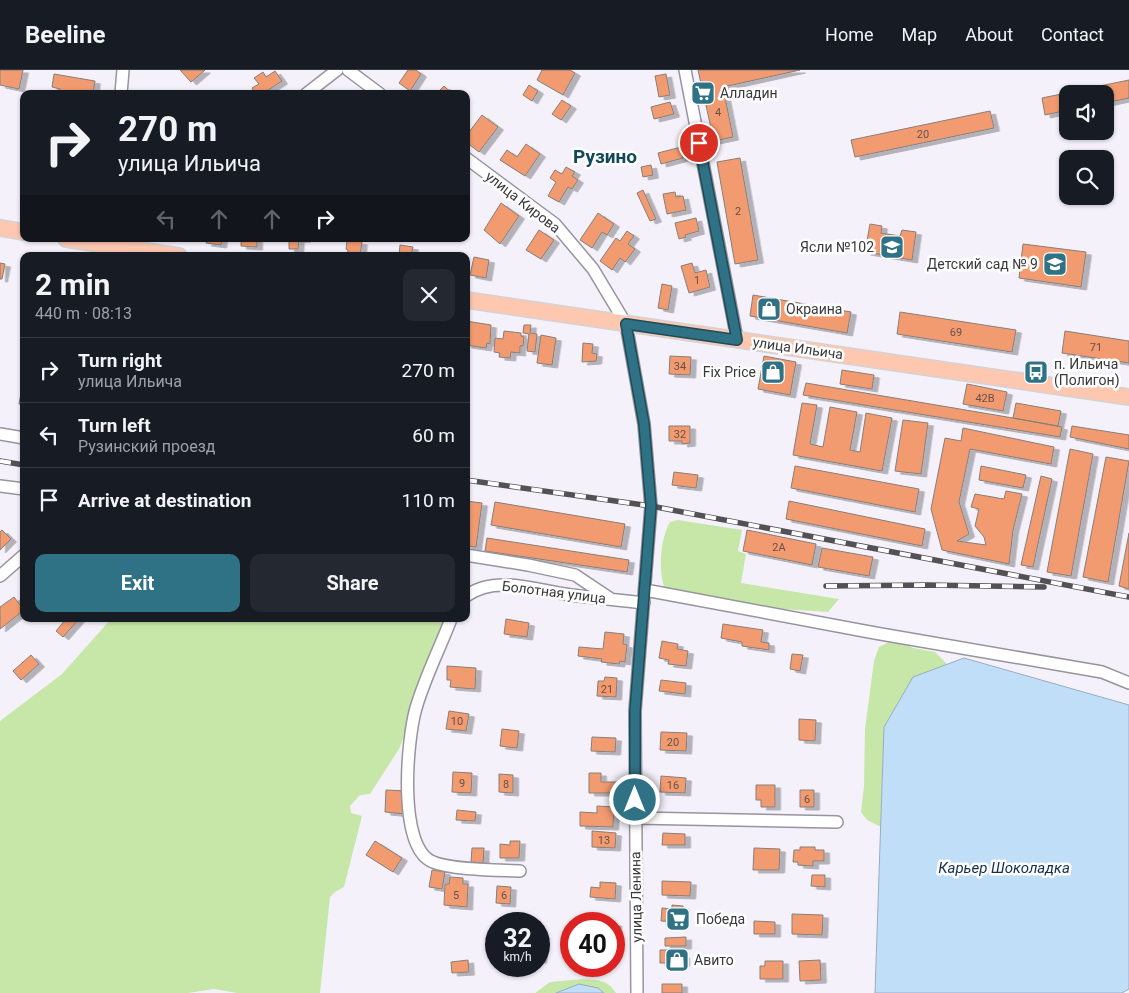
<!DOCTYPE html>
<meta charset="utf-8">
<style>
body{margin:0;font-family:Roboto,sans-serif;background:#242831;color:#f1f3f6;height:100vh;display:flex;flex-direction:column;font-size:19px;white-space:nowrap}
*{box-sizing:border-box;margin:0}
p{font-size:16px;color:#9ea1a6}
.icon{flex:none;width:28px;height:28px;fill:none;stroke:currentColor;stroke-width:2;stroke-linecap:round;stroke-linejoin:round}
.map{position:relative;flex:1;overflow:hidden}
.drawer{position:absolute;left:20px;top:182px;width:450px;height:370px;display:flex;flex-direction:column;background:#171b24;border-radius:10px;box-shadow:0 1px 4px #0004}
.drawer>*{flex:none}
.banner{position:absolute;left:20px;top:20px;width:450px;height:152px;border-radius:10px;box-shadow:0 1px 4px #0004;background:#171b24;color:#f1f3f6;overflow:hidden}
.controls{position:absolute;left:1059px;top:15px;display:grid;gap:10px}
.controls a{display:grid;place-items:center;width:55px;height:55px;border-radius:10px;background:#171b24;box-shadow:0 1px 4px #0004;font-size:25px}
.speed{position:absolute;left:485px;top:842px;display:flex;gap:10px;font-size:25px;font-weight:700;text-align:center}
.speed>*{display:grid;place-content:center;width:65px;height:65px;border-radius:50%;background:#171b24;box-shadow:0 1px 4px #0004;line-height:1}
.speed small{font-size:12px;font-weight:400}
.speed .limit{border:8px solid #d22;background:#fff;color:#111}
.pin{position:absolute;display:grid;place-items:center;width:42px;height:42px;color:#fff;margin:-21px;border:2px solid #fff;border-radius:50%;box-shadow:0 1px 5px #0007}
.me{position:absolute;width:55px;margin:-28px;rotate:0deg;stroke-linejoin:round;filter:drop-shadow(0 0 4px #0008)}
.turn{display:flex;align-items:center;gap:18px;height:105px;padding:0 15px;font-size:22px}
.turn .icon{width:65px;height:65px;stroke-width:2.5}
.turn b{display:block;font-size:35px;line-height:42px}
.lanes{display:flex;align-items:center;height:48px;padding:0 15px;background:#0003;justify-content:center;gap:25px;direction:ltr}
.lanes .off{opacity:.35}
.round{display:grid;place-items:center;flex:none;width:52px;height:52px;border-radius:10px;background:#242831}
.summary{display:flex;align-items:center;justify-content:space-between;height:85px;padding:0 15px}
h1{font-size:30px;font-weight:700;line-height:38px}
.button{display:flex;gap:10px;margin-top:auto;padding:10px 15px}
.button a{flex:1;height:58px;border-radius:10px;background:#307285;color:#fff;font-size:20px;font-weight:700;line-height:58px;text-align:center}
.button a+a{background:#242831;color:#f1f3f6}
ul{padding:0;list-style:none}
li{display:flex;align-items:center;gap:15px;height:65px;padding:0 15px;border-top:1px solid #363941}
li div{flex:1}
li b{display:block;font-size:19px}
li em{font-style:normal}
header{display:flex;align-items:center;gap:30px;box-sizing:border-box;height:70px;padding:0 25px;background:#171b24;border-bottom:1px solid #363941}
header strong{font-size:24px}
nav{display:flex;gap:28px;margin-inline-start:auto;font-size:18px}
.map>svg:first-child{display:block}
.green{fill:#c6e7a8}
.water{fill:#c1def9;stroke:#98acc0}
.building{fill:#f29b70;stroke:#877e79;filter:url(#shadow)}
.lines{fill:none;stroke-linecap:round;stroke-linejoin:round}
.minor-casing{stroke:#97949d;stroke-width:14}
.major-casing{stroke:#d3d3d4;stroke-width:18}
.minor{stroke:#fff;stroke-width:11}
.major{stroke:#fdc7b0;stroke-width:15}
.rail-casing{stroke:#535155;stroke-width:5.5}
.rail{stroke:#fff;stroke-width:4;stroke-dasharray:11;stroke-linecap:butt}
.route-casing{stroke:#1f4a56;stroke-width:12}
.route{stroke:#307285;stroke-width:9}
.labels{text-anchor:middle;stroke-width:5;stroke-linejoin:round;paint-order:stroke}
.number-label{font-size:11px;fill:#675148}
.poi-label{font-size:14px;fill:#39383b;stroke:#fff;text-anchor:start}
.street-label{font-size:14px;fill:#39383b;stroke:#fff}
.water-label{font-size:15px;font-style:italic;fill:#102f49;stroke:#fff}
.district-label{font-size:19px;font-weight:bold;fill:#124958;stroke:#fff}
</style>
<header>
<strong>Beeline</strong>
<nav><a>Home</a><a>Map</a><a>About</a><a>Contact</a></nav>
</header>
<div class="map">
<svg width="1129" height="923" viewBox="0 0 1129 923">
<defs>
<filter id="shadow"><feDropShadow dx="5.5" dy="3" stdDeviation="0" flood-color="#0004"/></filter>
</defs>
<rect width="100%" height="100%" fill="#f5f1fb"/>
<path class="green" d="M678,450L742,460L738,481L746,484L741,513L839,529L828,542L784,539L665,519C658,502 660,469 670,452Z
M111,549H451L399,679L370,724L360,725L350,736L351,743L362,746L344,817L335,822L330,827L320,923H237L214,919L188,923H0V651L62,604Z
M889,572L904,573L913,578L935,582L948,595L913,607L884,657L881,757L867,750L861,742L864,716L865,659L874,591L879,577Z
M582,909C598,910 607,909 616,923H604L598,918L565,919L556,923H535L550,912Z"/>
<path class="water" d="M964,588L1129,635V919L1122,923H875L884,657L913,607Z
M579,914L598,918L604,923H556Z"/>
<path class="building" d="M0,0H23L19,19L0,15Z
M180,0H205L191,12Z
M408,0H416L421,4L410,21L399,13Z
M542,0H570L575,3L563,25L537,10Z
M698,0H800L723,17L733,67L714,71Z
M275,1L282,11L262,24H255L252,18L259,14L254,8L263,2L266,7Z
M54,4L95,11L93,24H59L60,19L52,17Z
M666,4L670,25L659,27L655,6Z
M1129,10V28L1105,33V24H1068V40L1045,45L1042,28Z
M529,15L538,21L532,31L523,25Z
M444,16L453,24H436Z
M562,30L571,36L561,50L552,44Z
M670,32L674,44L654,49L651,37Z
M990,41L994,58L855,87L851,70Z
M482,45L498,57L479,82L466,72V66Z
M526,74L540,84L525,106L500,90L507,80L517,87Z
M681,77L683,88L661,94L658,83Z
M740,88L758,190L735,194L717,92Z
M651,95L653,105L643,107L641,97Z
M566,97L575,102L572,106L578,110L572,119L568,117L559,132L548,126L556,112L550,108L555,100L562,104Z
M643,120L656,149L650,151L637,123Z
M675,122L676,127L683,126L686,140L667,144L663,124Z
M501,133L519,146L500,174L484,160Z
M598,143L614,154L607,165L602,162L592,178L580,170Z
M696,148L699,161L685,165L686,167L679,169L675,153Z
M870,154L882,156L881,163L900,166L902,160L916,162L912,190L865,182Z
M539,160L554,170L541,189L526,180Z
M627,161L634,166L628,174L635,179L625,192L620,188L612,200L600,191L616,168L620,171Z
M207,169H222L221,175L206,173Z
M241,169H257V177L241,176Z
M289,169H305H299L298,179H289Z
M347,170L362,172L360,186H347L348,180L346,179Z
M1023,174L1086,182L1081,217L1019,208Z
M400,175L413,177L411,186H384L385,183L399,185Z
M474,187L489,190L486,208L470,205Z
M0,193L5,194L2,209H0Z
M692,193L695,203L706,200L710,217L689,223L681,196Z
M662,214L672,216L668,240L658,238Z
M753,225L851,242L847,263L750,246Z
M900,242L1016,260L1012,282L897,264Z
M466,251L491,255L490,274L487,273L486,278L466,275Z
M524,255H531L530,263L537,264L535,282L527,281L529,264L523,263Z
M504,261L521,263V266L524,267L523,276H520V283L511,282L510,288L499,287L500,283L494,282L495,268L503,269Z
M1065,261L1129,271V293L1062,283Z
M541,265L556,268L552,295L537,293Z
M583,273L593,274L592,283L597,284L596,291L582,292Z
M670,286L691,287L690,305L669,304Z
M764,286L796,292L790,325L758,319Z
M842,300L874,305L872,319L840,314Z
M806,313L1013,348L1062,357L1060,367L803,325Z
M967,314L1007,322L1003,341L963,334Z
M22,318H24V334H19Z
M802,333L817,335L810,374L823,377L830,337L857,342L850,380L860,382L866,343L892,348L882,401L793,385Z
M1016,333L1061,341L1058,356L1013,348Z
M903,350L928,353L921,404L895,401Z
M669,356H690V373L682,374V371H669Z
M1072,356L1129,365V379L1070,367Z
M963,358L1054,377L1051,394L970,379L959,432L969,464L957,471L986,475L984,467L975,456L979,439L971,437L975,424L1004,429L1006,421L1022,424L1013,460L1009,494L942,480L931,439L945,368L961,371Z
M1070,379L1093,384L1071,506L1047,502Z
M1106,387L1129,391L1108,512L1083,507Z
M795,396L919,419L915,442L791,418Z
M981,396L1026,405L1023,418L979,410Z
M674,402L698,405L696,418L672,415Z
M1041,406L1052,409L1033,497L1021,495Z
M466,431L482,433L476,477L466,476Z
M789,431L925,459L922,476L786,449Z
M495,432L625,454L621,477L491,455Z
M2,460L11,469L0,480V462Z
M747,460L816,474L812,495L743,481Z
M1129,463V519L1119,516Z
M487,468L629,490L627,502L485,481Z
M822,478L873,487L869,506L818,497Z
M14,527L24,540L0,559V537Z
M66,549H79L63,567L56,561Z
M506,549L529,553L527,567L504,564Z
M723,554L763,560L761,572L769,573V580L742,576V572L721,568Z
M605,562L624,564L623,574L627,575L625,592L620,591L619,594L601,592L602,589L578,586L579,577L603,579Z
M662,571L678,574L677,579L688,581L686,596L668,594L669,590L659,588Z
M792,584L803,585L800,601L790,599Z
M31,585L39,594L21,610L13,601Z
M447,596L476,598L475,619L450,617L451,610H447Z
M605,607L617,608L616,627L597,626L598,611H604Z
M661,610L686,613L685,624L659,621Z
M449,641L469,644L466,661L446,659Z
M799,649L816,650L815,671L799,670Z
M502,659L519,661L517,678L500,676Z
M661,662L687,663L686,681L660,680Z
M592,667L616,668L615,682L591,681Z
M453,702L472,703L471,723L452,722Z
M589,703H601V712H617V723H589Z
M499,704L513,705V723L499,722Z
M661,706L686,708L685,723L660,722Z
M756,715H775V737H761V730H756Z
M386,720L407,721L405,744L385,742Z
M800,720H814V737H800Z
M597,736L614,737L613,757L580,756V742L597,743Z
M457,740L476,742L475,751L456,750Z
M592,761L616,763L615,778L592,777Z
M663,763L685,764V775H662Z
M375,771L402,788L393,802L366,785Z
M510,771H520L519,788H500V774L510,775Z
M800,777H815V780H824V791H813V796L798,795V792H793L794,780H800Z
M472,778H484L483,793L471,792Z
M754,778L780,779L779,800H753Z
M432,800L445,802L442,819L429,817Z
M812,805H825V817L811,816Z
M450,807L463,808V814H468L467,837L444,835L445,814H449Z
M662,811L691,812L690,826L662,825Z
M600,812L616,813L615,829L590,827L591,817L600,818Z
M497,816L511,817L510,834L496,833Z
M672,835L683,836V852L661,851L662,838L672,839Z
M792,844L823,845L822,865L792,864Z
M591,849H605V854L616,853V866H614V854H591Z
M754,851L775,852V864H754Z
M686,867V876H665V868Z
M539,870H542L541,890H539Z
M660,880H676V885H684V893H660Z
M468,890L469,902L452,903L451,892Z
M820,890L821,910L800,911L799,891Z
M765,891H783V909H760V896H765Z
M662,914H682V923H662Z"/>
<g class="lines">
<g class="minor-casing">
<path id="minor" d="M348,0L380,24
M685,0L737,269
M121,24L123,0
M306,24L337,0
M466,88L555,154L593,199L626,254L644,354L651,436L635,641L637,923
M105,186L107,169
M0,364L24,368
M0,416L24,419
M466,485L528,495L575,505L611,529
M0,506L24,485
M645,520L875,563L1102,602L1129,613
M466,526C496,504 538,521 571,525C595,528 620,530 644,533
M451,549C440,578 425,607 416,638C407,669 397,778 433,792C452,800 498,800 520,801
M635,748L837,752"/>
</g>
<g class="major-casing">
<path id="major" d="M0,158L24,162
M66,169L179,186
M466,230L1129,327"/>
</g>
<use href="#minor" class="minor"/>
<use href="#major" class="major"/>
<g class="rail-casing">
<path id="rail" d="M0,391L24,395
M466,410L651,436L1129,527
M826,516L927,515L1044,517"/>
</g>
<use href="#rail" class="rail"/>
</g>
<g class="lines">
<g class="route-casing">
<path id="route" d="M635,730V641L651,436L644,354L626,254L737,270L699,73"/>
</g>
<use href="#route" class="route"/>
</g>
<defs>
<g id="supermarket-square" transform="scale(1.25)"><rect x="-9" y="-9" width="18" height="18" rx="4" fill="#307285" stroke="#fff"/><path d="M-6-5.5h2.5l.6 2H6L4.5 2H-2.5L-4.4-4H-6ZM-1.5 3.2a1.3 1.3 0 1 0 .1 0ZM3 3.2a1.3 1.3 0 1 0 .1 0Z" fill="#fff"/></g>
<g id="school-square" transform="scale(1.25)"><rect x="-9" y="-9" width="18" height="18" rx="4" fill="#307285" stroke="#fff"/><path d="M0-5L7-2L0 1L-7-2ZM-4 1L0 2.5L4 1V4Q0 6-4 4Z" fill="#fff"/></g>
<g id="shop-square" transform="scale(1.25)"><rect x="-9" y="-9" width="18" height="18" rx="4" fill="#307285" stroke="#fff"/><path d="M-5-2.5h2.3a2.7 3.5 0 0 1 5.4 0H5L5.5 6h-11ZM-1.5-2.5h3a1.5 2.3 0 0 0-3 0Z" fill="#fff"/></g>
<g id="bus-square" transform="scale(1.25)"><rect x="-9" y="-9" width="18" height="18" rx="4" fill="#307285" stroke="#fff"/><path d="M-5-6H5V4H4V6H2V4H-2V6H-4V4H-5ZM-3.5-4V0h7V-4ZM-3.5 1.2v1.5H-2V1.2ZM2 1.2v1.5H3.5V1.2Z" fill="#fff"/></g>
</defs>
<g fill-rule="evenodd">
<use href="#supermarket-square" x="703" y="23"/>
<use href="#school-square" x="892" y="177"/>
<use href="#school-square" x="1055" y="194"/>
<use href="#shop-square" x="769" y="239"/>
<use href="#shop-square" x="773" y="302"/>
<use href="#bus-square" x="1036" y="302"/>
<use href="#supermarket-square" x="678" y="849"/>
<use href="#shop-square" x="677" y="890"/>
</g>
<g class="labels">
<g class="number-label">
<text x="718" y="46">4</text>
<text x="923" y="68">20</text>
<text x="738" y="145">2</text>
<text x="697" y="214">1</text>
<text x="956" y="266">69</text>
<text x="1096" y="281">71</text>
<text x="680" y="300">34</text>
<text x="985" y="332">42В</text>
<text x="680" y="368">32</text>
<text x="779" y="481">2А</text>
<text x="607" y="623">21</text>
<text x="457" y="655">10</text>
<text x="673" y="676">20</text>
<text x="462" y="717">9</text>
<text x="506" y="718">8</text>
<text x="673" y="719">16</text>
<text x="807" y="733">6</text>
<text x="604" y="774">13</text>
<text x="456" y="829">5</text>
<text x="504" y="829">6</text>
</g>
<g class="poi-label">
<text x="720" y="28">Алладин</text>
<text x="874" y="182" text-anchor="end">Ясли №102</text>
<text x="1038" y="199" text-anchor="end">Детский сад № 9</text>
<text x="786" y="244">Окраина</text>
<text x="1054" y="299">п. Ильича<tspan x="1054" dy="16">(Полигон)</tspan></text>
<text x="756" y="307" text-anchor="end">Fix Price</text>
<text x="696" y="854">Победа</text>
<text x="694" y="895">Авито</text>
</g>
<g class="street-label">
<text transform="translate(523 132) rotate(38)" y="5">улица Кирова</text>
<text transform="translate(798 278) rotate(8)" y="5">улица Ильича</text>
<text transform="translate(554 522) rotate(7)" y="5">Болотная улица</text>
<text transform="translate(636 827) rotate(-91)" y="5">улица Ленина</text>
</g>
<g class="water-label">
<text x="1004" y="803">Карьер Шоколадка</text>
</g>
<g class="district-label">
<text x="605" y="93">Рузино</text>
</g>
</g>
</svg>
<div class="controls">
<a><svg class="icon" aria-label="sound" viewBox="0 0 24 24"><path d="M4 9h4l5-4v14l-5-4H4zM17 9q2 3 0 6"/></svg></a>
<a><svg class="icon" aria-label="search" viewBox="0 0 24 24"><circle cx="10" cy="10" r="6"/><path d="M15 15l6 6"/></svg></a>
</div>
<div class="speed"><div>32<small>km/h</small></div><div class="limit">40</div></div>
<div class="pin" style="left:699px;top:73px;background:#d93025"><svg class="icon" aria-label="arrive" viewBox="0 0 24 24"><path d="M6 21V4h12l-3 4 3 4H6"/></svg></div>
<svg class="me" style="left:635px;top:730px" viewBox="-20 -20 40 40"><circle r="17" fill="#307285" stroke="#fff" stroke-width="3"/><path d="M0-11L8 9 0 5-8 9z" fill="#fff"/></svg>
<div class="banner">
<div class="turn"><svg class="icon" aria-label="right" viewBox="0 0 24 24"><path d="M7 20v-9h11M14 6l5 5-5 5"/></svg><div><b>270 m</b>улица Ильича</div></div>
<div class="lanes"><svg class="icon off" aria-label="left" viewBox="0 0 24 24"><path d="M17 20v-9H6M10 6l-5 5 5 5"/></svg><svg class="icon off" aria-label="ahead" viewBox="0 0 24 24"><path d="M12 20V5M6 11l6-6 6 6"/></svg><svg class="icon off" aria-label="ahead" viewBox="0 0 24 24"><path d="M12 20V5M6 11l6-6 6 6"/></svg><svg class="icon" aria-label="right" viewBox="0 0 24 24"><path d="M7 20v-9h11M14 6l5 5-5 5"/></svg></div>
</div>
<section class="drawer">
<div class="summary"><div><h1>2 min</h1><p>440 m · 08:13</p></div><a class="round"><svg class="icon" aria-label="close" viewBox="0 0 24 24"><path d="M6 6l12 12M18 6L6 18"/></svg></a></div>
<ul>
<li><svg class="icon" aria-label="right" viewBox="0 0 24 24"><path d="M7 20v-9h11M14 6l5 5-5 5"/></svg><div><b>Turn right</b><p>улица Ильича</p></div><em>270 m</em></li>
<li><svg class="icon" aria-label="left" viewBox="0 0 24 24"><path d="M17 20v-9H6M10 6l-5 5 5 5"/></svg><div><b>Turn left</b><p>Рузинский проезд</p></div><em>60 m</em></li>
<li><svg class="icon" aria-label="arrive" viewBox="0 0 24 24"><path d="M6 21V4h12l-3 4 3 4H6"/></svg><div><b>Arrive at destination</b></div><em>110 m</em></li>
</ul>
<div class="button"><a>Exit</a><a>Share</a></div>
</section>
</div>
